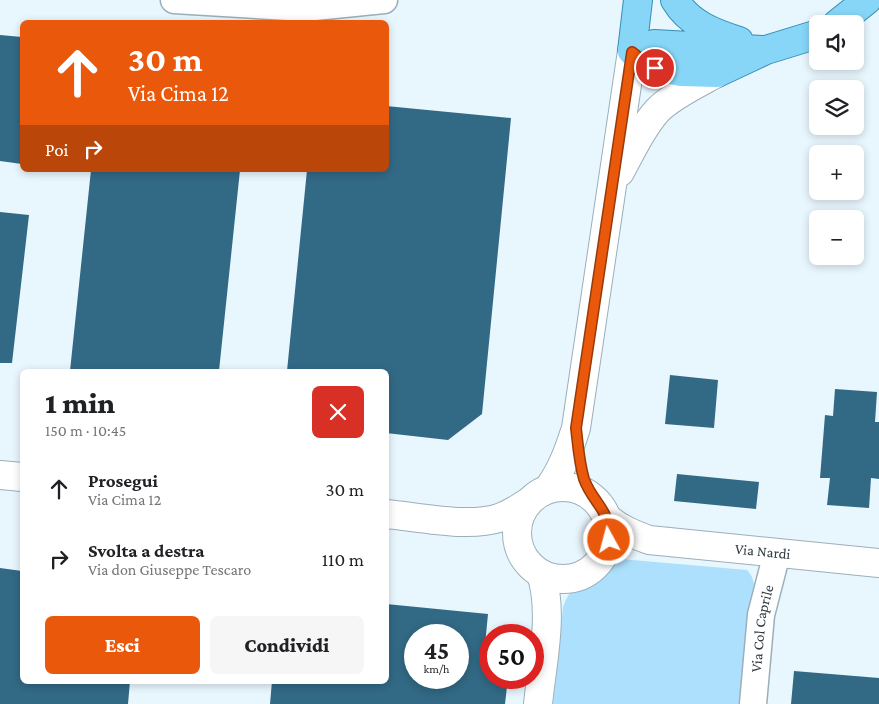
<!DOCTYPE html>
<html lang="it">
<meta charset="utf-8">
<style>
body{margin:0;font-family:"Crimson Pro",serif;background:#f6f6f6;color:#202124;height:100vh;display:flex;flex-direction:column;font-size:19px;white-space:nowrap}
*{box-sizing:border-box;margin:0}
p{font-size:16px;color:#757577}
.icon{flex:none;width:28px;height:28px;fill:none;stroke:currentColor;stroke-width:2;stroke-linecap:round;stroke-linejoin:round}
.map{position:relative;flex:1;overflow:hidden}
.sheet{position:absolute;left:20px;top:369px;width:369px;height:315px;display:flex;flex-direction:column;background:#fff;border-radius:8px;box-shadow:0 2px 8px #0003}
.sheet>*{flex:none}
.hud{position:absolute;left:20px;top:20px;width:369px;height:152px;border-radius:8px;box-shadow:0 2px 8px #0003;background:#ea580c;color:#fff;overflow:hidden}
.buttons{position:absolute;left:809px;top:15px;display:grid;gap:10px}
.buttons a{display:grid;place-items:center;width:55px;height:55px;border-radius:8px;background:#fff;box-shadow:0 2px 8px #0003;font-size:25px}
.speed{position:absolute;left:404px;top:624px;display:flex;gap:10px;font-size:25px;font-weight:700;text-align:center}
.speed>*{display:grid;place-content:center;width:65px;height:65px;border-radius:50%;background:#fff;box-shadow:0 2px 8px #0003;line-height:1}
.speed small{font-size:12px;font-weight:400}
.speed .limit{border:8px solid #d22;background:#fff;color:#111}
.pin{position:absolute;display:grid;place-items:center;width:42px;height:42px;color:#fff;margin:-21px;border:2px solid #fff;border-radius:50%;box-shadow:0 1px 5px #0007}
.me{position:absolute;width:55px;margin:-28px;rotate:353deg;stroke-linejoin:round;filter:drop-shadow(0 0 4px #0008)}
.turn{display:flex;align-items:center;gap:18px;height:105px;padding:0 25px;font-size:22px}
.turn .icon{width:65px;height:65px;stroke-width:2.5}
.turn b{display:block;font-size:35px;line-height:42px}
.then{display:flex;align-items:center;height:48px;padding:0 25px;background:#0003;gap:10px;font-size:19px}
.round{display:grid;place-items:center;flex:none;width:52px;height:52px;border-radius:8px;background:#f6f6f6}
.head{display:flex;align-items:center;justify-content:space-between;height:85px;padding:0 25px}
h1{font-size:30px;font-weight:800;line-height:38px}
.action{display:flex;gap:10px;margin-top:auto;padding:10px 25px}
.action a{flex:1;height:58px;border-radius:8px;background:#ea580c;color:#fff;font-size:20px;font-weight:800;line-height:58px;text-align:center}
.action a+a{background:#f6f6f6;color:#202124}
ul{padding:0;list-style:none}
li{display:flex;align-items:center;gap:15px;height:70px;padding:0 25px}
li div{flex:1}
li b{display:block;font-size:19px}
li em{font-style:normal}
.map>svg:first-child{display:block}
.green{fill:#ade0fc}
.building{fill:#326985;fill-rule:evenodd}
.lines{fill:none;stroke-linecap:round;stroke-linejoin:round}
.street-casing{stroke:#9bafbb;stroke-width:29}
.secondary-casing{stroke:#9bafbb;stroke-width:30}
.primary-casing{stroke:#358db5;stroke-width:30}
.street{stroke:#fff;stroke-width:26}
.secondary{stroke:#fff;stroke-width:28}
.primary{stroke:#87d6f8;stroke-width:28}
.route-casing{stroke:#983908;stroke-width:12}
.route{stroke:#ea580c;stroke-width:9}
.labels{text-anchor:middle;stroke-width:5;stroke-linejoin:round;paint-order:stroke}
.street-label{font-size:15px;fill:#313a3f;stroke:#fff}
</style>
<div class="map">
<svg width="879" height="704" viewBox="0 0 879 704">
<rect width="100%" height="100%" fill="#e8f6fd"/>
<path class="green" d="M621,559L747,570C755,578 755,589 755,601L743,704H553L563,607C573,579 584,590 603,575C609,570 613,562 621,559Z"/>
<path class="building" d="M0,35L22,37V164L0,161Z
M386,106L511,118L482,414L448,440L386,433V371H287L307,170H386Z
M91,170H240L219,371H70Z
M0,212L29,215L12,363H0Z
M670,375L718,380L714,428L665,424Z
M835,389L877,392L875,422H879V479L871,478L869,508L827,505L830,478H820L825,415L833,416Z
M677,474L759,482L756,509L674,501Z
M0,568L22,571V681H130L128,704H0Z
M386,604L488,614L483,666L490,667V678H508L505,704H270L272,681H386ZM415,635H458V678H415Z
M794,671L879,678V704H791Z"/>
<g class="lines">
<g class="street-casing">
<g id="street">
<path d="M174,0L305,8L384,0"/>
<path id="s1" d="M753,704L761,615L777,553"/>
</g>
</g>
<g class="secondary-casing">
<g id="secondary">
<path d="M620,172C631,152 641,129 657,111C671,96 699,83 717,73"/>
<path d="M0,475L22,477"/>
<circle cx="563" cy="533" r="46"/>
<path d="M548,489C562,470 569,450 576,428L632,51"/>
<path d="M386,514C419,517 468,528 499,518C510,514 518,509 527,503"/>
<path id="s2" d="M607,518C620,529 633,534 649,540L879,563"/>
<path d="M538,704C542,664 554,612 541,574"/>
</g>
</g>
<g class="primary-casing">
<path id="primary" d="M675,0C689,24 714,33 739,41
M837,24L867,0
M632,51L643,61L655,67L681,72L717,73L766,50L818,34
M632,51L654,44L762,50
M632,51L638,0"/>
</g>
<use href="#street" class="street"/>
<use href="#secondary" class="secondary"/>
<use href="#primary" class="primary"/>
</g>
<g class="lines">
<g class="route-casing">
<path id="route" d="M609,540C611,509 593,504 584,479C579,462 578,445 576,428L632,52L643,61L655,68"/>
</g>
<use href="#route" class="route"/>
</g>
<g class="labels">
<g class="street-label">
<text dy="5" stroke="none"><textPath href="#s2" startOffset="162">Via Nardi</textPath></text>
<text dy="5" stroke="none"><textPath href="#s1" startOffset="76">Via Col Caprile</textPath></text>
</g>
</g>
</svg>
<div class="buttons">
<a><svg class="icon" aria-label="sound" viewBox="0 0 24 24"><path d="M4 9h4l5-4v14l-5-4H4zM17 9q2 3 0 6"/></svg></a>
<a><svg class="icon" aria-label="layers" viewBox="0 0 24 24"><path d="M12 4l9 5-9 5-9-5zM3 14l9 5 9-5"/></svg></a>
<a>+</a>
<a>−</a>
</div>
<div class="speed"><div>45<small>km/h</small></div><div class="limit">50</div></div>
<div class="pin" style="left:655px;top:68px;background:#d93025"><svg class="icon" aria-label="arrive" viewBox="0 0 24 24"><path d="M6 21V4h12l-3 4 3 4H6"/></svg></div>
<svg class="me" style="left:609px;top:540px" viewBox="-20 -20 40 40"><circle r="17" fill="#ea580c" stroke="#fff" stroke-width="3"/><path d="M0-11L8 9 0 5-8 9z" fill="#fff"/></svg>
<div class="hud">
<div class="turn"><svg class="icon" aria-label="ahead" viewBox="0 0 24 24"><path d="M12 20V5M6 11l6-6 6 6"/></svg><div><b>30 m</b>Via Cima 12</div></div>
<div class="then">Poi<svg class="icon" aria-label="right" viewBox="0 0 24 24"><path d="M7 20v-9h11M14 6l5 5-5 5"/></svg></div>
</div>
<section class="sheet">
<div class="head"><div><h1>1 min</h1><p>150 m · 10:45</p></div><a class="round" style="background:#d93025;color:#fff"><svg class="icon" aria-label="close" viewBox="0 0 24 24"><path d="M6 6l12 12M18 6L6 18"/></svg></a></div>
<ul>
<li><svg class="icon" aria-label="ahead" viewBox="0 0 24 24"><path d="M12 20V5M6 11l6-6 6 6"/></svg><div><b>Prosegui</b><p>Via Cima 12</p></div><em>30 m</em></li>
<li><svg class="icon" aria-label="right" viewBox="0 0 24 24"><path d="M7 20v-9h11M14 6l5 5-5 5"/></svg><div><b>Svolta a destra</b><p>Via don Giuseppe Tescaro</p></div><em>110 m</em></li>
</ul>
<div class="action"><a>Esci</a><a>Condividi</a></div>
</section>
</div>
